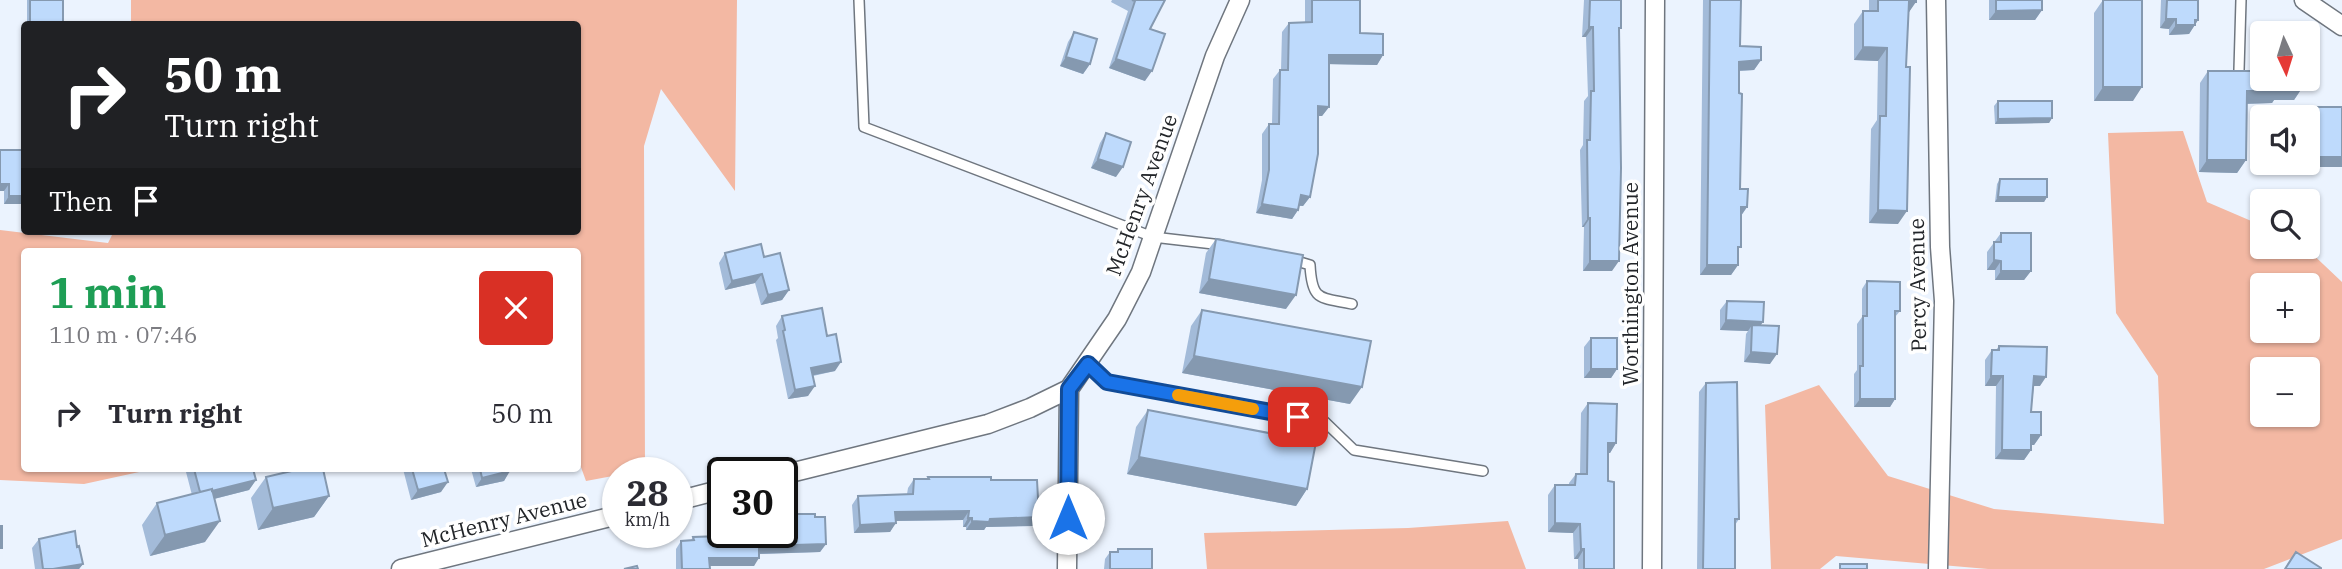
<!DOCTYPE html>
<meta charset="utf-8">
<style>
body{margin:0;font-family:"IBM Plex Serif",serif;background:#f7f7f7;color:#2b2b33;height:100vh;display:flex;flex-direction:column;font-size:26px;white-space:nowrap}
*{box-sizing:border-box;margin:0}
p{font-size:23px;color:#7c7c81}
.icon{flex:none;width:38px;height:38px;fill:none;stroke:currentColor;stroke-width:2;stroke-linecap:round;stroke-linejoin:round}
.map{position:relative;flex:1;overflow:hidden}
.drawer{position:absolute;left:21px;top:248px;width:560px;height:224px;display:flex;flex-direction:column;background:#fff;border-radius:7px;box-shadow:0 2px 5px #0004}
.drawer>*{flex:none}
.hud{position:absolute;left:21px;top:21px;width:560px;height:214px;border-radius:7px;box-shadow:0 2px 5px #0004;background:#202124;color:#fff;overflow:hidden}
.needle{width:46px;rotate:176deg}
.controls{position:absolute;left:2250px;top:21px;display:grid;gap:14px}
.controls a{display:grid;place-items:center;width:70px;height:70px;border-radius:7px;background:#fff;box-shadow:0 2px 5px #0004;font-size:35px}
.speed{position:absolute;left:602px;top:457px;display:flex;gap:14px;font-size:35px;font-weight:700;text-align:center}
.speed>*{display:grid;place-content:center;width:91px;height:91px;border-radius:50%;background:#fff;box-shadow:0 2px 5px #0004;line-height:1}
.speed small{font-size:18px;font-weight:400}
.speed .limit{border:4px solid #111;border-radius:10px;background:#fff;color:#111}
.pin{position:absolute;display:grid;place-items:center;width:60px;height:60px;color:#fff;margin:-30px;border-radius:14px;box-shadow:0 4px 10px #0006}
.me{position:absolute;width:77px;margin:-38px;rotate:0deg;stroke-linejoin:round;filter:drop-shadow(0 0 5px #0008)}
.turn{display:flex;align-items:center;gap:24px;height:147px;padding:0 28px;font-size:32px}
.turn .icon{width:91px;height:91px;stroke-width:2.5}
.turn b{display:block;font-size:49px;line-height:60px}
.then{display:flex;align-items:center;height:66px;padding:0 28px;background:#0003;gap:14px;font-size:26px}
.round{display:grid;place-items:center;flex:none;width:74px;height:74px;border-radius:7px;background:#f7f7f7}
.head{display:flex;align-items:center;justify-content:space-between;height:119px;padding:0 28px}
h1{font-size:42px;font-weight:700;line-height:52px;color:#1e9e55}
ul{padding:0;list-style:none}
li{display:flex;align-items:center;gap:21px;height:91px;padding:0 28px}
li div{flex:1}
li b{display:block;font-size:26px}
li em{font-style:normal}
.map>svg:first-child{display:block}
.green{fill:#f3b8a3;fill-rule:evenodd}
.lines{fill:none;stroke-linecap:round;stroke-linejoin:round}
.service-casing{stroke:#6f767f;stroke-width:12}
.minor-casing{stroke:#6f767f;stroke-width:21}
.service{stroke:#fff;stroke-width:9}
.minor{stroke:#fff;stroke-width:18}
.wall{fill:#a3bbd9}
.shaded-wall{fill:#8599b0}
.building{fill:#bedafc;stroke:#8599b0;stroke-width:2}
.route-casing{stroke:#114b97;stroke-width:18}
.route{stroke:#1a73e8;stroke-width:12}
.slow{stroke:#f59e0b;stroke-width:12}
.labels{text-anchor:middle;stroke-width:7;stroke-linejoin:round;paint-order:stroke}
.street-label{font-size:21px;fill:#222529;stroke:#fff}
</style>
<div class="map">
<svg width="2342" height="569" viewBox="0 0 2342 569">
<rect width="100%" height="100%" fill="#ebf3fe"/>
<path class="green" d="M131,0H737L735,191L661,89L644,146L645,470L618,472V475L586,481L578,459V252H24V469H153L84,484L0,480V230L108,243L114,231H578V24H131Z
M2183,131L2207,202L2263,226V247H2305L2342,282V539L2264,569H1988L1836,556L1820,569H1771L1765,405L1819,385L1888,476L1994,509L2164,524L2158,376L2116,313L2108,133ZM2263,285H2308V331H2263ZM2263,369H2308V415H2263Z
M1508,521L1526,569H1207L1204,533L1408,528Z"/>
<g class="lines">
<g class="service-casing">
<path id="service" d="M859,0L864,127L1153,237L1222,245
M2239,70L2241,0
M1290,259L1310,265C1312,302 1320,297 1352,304
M1088,364L1107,382L1325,422L1354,450L1483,471"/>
</g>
<g class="minor-casing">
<path id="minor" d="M1936,0L1940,247L1944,301L1938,569
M2304,0L2342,26
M782,475L988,424L1030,408L1069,389L1117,319L1141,272L1215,56L1240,0
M677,501L723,489
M401,569L618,515
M1067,569L1069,389
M1652,569L1655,0"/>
</g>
<use href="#service" class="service"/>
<use href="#minor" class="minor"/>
</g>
<path class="wall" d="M27,0H63V24H27Z
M1112,0H1165L1150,29L1145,81L1109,68L1128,11L1111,2Z
M1305,0H1360V33L1383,55L1377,65L1329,64V107L1322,116H1318L1310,197L1303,206H1299L1298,210L1292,219L1256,213L1262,180V134L1269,124H1272L1273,79L1280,70H1281L1282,32L1289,23L1305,22Z
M1584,0H1621L1619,31L1612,271H1583L1584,227H1582L1580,150L1583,145L1584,101L1588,96L1586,37H1582Z
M1703,0H1741L1740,46L1761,60L1754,70L1739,71L1740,189L1747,207L1741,216L1738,252V265L1731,275H1700Z
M1869,0H1916L1909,12L1898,224L1869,223L1871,129L1877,120L1878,61L1854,60V24L1863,11H1869Z
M1989,0H2042V10L2035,20H1989Z
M2103,0H2142L2133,101H2094V13Z
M2161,0H2198V20L2189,34L2169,35V29L2160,28Z
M1074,32L1090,64L1083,74L1060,66L1068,42Z
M2263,56L2302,88L2294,100H2274L2272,103L2246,104V160L2237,173L2199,172L2200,83L2208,71H2254V68Z
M1998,101L2052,118L2049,123L1995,124L1994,106Z
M2318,107H2342V167H2312V117Z
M1106,133L1116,177L1091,168L1100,143Z
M0,150H24V200L22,204H4V191H0Z
M2000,179L2047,197L2044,202H1995L1997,184Z
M2001,233L2031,271L2024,280H1995V270H1987V252Z
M1216,239L1286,309L1199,293L1206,253Z
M725,253L764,257L789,290L782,300L761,305L755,283L725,290L719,263Z
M1867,281L1900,311L1895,317V399L1890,407H1854V374L1857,370V324L1862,317V289Z
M1727,301L1761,325L1770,364L1744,362L1746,334L1748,331L1720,330V310Z
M1202,310L1350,404L1182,373L1191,326Z
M782,316L835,371L813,376L808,396L788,399L776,340L778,338L776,326Z
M1591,338L1617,369L1611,378H1584V347Z
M1999,346L2040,386H2034L2031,412L2041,435L2034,445H2031V450L2024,460L1995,459L1996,386H1985V360L1992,350H1996Z
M1706,383L1739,519L1735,525V569H1697L1699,392Z
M1588,403L1616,443L1610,453H1608V481L1614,569H1578V559H1574L1573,533L1548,532V495L1555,485H1569V483L1576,474H1580L1581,413Z
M1148,410L1307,489L1296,506L1127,474L1136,427Z
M188,469H253L256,480L249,490L214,499L205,542L150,556L142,525L157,503L192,495L186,472Z
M403,469H444L441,492L411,500Z
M471,469H510L504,481L476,487Z
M266,477L329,496L314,517L258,530L251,498Z
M928,477L991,480L1033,526L986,527L984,530H966V527H963V520L896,521L890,532L854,533L852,505L858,496L907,494L908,488L914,479H927Z
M815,517L826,544L820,552L759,554L754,566H710V569H676V549L681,541L691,540L693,537L716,536L722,528L782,532Z
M39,539L77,547L83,564L79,569H35L32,548Z
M1118,549L1152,569H1104L1105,559L1110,552H1116Z"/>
<path class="shaded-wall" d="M1909,2H1916L1907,15Z
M2042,10L2035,20H1989L1996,11Z
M2166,19H2176L2169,29L2160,28Z
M2195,20H2198L2189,34L2169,35L2176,25Z
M1589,27H1593L1586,37H1582Z
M1863,47L1887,48L1878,61L1854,60Z
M1329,55H1383L1377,65L1323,64Z
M1066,57L1090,64L1083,74L1060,66Z
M1116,59L1152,71L1145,81L1109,68Z
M1761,60L1754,70L1733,71L1739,62Z
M2103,87H2142L2133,101H2094Z
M2280,88H2302L2294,100H2274L2272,103L2238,104L2247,91Z
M1318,106L1329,107L1322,116H1312Z
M2052,118L2049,123L1995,124L1998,119Z
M2319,157H2342V167H2312Z
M1098,159L1123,167L1116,177L1091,168Z
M2207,160H2246L2237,173L2199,172Z
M0,184H9L4,191H0Z
M1301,195L1310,197L1303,206L1295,205Z
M9,196H24V200L22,204H4Z
M1998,197H2047L2044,202H1995Z
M1262,204L1298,210L1292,219L1256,213Z
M1741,207H1747L1740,217Z
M1878,210L1907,211L1898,224L1869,223Z
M1588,218H1590L1584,227H1582Z
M1994,260L2001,261L1995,270H1987Z
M1590,261H1619L1612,271H1583Z
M1707,265H1738L1731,275H1700Z
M2001,271H2031L2024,280H1995Z
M762,274L755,283L725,290L732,281Z
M1209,279L1296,295L1286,309L1199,293Z
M789,290L782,300L761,305L768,295Z
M1726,320L1763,322L1756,332L1752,325L1748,331L1720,330Z
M1751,352L1777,354L1770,364L1744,362Z
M1194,356L1362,387L1350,404L1182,373Z
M841,362L835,371L804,377L811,368Z
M1591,369H1617L1611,378H1584Z
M1991,376H2003L1996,386H1985Z
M2034,376L2046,377L2040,386H2028Z
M815,386L808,396L788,399L795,390Z
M1860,399H1895L1890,407H1854Z
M2031,435H2041L2034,445H2024Z
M1608,443H1616L1610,453H1601Z
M2002,450H2031L2024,460L1995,459Z
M1139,457L1307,489L1296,506L1127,474Z
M510,471L504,481L476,487L482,478Z
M256,480L249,490L194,504L201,494Z
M448,482L441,492L411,500L418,490Z
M329,496L314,517L258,530L273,508Z
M969,511L963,520L889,521L895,512Z
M1039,517L1033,526L986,527L984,530H966L972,521L990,519Z
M968,518H972L966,527H963Z
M220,521L205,542L150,556L165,535Z
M896,523L890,532L854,533L860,525Z
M1555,523L1580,524L1573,533L1548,532Z
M826,544L820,552L753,554L759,546Z
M1581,549H1584L1578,559H1574Z
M709,558H759L754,566H704Z
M83,564L79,569H53Z"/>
<path class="building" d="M30,0H63V24H30Z
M1132,0H1165L1150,29L1165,34L1152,71L1116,59L1135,1Z
M1312,0H1360V33L1383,34V55H1329V107L1318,106V154L1310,197L1301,195L1298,210L1262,204L1269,170V124H1279L1280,70H1288L1289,23L1312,22Z
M1590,0H1621V28H1619L1621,168L1619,261H1590V218H1588L1587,140H1590L1591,91H1594L1593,27H1589Z
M1710,0H1741L1740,46L1761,47V60L1739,62V93L1742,94L1740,189H1748L1747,207H1741V247H1738V265H1707Z
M1878,0H1916V2H1909L1906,67H1910L1907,211L1878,210L1880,116H1886L1887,48L1863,47V11H1878Z
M1996,0H2042V10L1996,11Z
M2103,0H2142V87H2103Z
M2167,0H2198V20H2195V25H2176V19H2166Z
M1074,32L1097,39L1090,64L1066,57Z
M2263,56V79H2302V88H2280V91H2247L2246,160H2207L2208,71H2262Z
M1998,101H2052V118L1998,119Z
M2318,107H2342V157H2319Z
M1106,133L1131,142L1123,167L1098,159Z
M0,150H24V196H9V184H0Z
M2000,179H2047V197H1998Z
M2001,233H2031V271H2001V261L1994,260V242H2001Z
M1216,239L1303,255L1296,295L1209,279Z
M761,244L764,257L780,253L789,290L768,295L762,274L732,281L725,253Z
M1867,281L1900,282V311H1895V399H1860V366H1863V316H1867Z
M1727,301L1764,302L1763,322L1726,320Z
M822,308L827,336L836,334L841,362L811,368L815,386L795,390L783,331L785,330L782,316Z
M1202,310L1371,341L1362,387L1194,356Z
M1752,325L1779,326L1777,354L1751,352Z
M1591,338H1617V369H1591Z
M1999,346L2047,347L2046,377L2034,376L2031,412H2041V435H2031V450H2002L2003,376H1991L1992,350H1999Z
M1737,382L1739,519H1735V569H1703L1706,383Z
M1588,403L1617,404L1616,443H1608V481L1614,482V569H1584V549H1581L1580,524L1555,523V485H1575L1576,474H1587Z
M1148,410L1316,442L1307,489L1139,457Z
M194,469H253L256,480L212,491V489L200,492Z
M300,469H323L329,496L273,508L266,477Z
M412,469H444L448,482L418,490Z
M480,469H510V471L482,478Z
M928,477H991V480H1037L1039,517L990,519L989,522L972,521V518H968L969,511L895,512L896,523L860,525L858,496L913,494L914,479H929Z
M212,489L220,521L165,535L157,503Z
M782,514H815V517H825L826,544L759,546V558H709L710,569H682L681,541L694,540L693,537L722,536V528L723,532H782Z
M0,526H2V548H0Z
M75,531L77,547L79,546L83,564L53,569H43L39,539Z
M1118,549H1152V569H1110V552H1118Z
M2296,552L2321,568V569H2285Z
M1840,564H1867V569H1840Z
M637,566L638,569H624Z"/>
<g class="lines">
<g class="route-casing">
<path id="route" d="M1068,518L1069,389L1088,364L1107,382L1298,417"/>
</g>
<use href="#route" class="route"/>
<path class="slow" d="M1178,395L1253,409"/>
</g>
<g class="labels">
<g class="street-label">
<text transform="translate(1142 195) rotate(-70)" y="7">McHenry Avenue</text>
<text transform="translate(1631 284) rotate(-90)" y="7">Worthington Avenue</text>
<text transform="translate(1918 285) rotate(-91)" y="7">Percy Avenue</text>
<text transform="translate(504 520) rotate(-14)" y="7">McHenry Avenue</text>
</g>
</g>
</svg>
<div class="controls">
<a><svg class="needle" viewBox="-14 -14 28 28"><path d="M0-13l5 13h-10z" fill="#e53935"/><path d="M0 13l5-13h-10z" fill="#7c7c81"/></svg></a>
<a><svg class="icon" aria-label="sound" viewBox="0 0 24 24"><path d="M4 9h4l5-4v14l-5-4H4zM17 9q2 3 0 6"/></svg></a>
<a><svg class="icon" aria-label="search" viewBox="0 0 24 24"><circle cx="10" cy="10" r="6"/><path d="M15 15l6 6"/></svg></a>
<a>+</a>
<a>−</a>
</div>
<div class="speed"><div>28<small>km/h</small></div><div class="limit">30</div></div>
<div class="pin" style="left:1298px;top:417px;background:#d93025"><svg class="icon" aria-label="arrive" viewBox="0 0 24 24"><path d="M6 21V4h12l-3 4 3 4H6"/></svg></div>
<svg class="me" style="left:1068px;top:518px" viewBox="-20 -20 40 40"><circle r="19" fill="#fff"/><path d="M0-13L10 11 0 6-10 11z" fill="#1a73e8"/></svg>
<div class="hud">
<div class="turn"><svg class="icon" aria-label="right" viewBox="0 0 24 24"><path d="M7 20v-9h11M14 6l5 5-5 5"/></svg><div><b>50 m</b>Turn right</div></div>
<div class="then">Then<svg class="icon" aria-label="arrive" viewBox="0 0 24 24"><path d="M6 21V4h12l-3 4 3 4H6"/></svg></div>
</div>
<section class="drawer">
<div class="head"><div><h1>1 min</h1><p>110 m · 07:46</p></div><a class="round" style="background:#d93025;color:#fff"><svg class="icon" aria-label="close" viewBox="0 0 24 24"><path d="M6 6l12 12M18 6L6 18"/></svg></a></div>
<ul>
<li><svg class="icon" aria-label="right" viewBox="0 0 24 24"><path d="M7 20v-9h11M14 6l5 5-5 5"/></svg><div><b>Turn right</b></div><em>50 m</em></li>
</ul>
</section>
</div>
